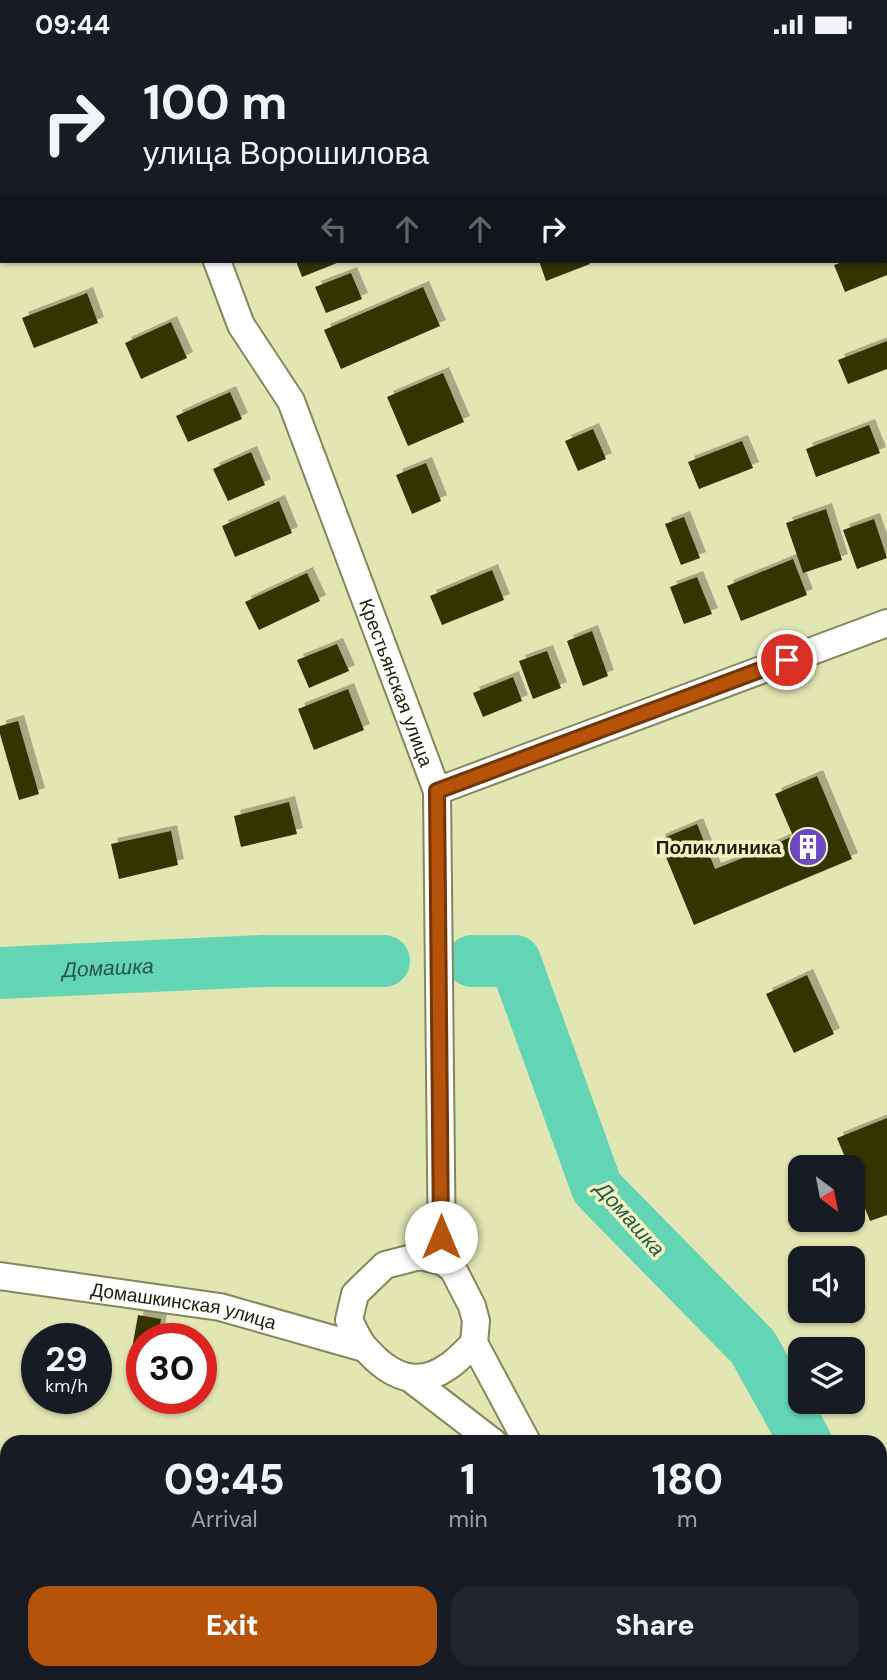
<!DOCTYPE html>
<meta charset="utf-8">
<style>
body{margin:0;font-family:"DM Sans",sans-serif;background:#20242c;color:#f1f3f6;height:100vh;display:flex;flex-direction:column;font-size:26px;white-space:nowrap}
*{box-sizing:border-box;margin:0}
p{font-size:23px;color:#9ea1a6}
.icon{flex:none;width:38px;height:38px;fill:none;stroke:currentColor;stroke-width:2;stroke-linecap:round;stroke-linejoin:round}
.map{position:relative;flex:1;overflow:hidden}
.sheet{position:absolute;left:0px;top:1386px;width:887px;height:245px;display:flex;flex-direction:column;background:#171b24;border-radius:21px 21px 0 0;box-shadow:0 2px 5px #0004}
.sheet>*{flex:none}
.guide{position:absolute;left:0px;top:0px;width:887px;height:214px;box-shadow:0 2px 5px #0004;background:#171b24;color:#f1f3f6;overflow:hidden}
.needle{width:46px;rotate:148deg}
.controls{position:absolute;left:788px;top:1106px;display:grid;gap:14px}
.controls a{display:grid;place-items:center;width:77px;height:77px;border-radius:14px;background:#171b24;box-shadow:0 2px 5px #0004;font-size:35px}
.speed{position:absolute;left:21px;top:1274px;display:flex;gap:14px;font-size:35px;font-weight:700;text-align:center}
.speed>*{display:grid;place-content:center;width:91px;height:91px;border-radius:50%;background:#171b24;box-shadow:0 2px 5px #0004;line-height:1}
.speed small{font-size:18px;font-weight:400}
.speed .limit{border:10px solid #d22;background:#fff;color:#111}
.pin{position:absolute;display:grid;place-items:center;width:60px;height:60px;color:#fff;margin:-30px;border:4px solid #fff;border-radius:50%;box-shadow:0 2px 7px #0007}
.me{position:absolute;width:77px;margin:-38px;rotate:0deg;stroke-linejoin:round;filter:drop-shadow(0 0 5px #0008)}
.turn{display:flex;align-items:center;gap:24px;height:147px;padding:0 28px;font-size:32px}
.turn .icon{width:91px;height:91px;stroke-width:2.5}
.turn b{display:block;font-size:49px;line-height:60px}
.lanes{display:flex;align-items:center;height:66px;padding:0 28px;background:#0003;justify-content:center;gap:35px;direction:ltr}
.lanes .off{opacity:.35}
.eta{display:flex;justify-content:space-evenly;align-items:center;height:119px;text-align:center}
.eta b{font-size:42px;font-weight:800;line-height:49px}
.primary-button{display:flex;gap:14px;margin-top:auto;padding:14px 28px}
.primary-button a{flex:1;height:80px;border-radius:21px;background:#b45309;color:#fff;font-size:28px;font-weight:800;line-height:80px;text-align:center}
.primary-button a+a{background:#20242c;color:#f1f3f6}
.status{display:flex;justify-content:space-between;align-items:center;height:49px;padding:0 35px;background:#171b24;direction:ltr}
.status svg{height:19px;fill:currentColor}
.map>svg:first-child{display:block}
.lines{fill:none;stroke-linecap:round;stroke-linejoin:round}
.river{stroke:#63d4b4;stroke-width:52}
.building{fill:#333502;filter:url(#shadow)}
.lane-casing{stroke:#848758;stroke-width:18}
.street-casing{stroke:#848758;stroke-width:30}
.lane{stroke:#fff;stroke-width:14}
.street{stroke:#fff;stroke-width:26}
.route-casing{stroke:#753606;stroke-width:18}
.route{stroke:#b45309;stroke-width:12}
.labels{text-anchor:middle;stroke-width:7;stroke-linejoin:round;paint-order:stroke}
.street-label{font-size:19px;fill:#1c1d0a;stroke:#eff4c0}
.poi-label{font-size:19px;font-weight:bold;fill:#1c1d0a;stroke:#eff4c0;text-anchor:end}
.water-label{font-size:21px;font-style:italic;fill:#275749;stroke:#eff4c0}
</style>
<div class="status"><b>09:44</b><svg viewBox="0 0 49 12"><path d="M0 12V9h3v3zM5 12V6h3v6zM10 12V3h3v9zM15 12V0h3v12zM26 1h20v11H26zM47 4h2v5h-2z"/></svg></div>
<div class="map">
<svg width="887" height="1631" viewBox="0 0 887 1631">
<defs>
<filter id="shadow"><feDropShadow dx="6" dy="-6" stdDeviation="0" flood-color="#0004"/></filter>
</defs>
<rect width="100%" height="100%" fill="#e2e6b3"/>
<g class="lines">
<g class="river">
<path d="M472,912H515L597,1139L753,1298L806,1393"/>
<path id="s1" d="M0,924L263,912H384"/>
<path d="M880,1525L887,1537"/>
</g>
</g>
<path class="building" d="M296,212H342L302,228Z
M539,212H588L590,215L546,232Z
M845,212H887V226L845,243L834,216Z
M351,224L362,250L326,264L315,238Z
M423,238L440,277L341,320L324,281Z
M87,244L98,274L34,299L22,269Z
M171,273L187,309L141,330L125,294Z
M887,292V320L848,335L838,311Z
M443,324L464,373L408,397L387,348Z
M230,343L242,370L188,393L176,367Z
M869,376L880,404L816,428L806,400Z
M593,380L606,410L578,422L565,392Z
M742,392L753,419L699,440L688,413Z
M251,403L265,436L228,452L213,420Z
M426,414L441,452L412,465L396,426Z
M279,452L292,484L235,508L222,477Z
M826,460L842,511L803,524L786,474Z
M684,468L700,509L681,516L665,475Z
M874,470L887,509L857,520L843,481Z
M793,510L807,546L741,572L727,537Z
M492,521L504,551L442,576L430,547Z
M307,524L320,552L259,581L245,553Z
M697,528L712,565L684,575L670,538Z
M592,582L608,627L583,637L567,592Z
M337,595L349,622L309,639L297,611Z
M547,602L561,639L533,650L519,612Z
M513,628L522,652L483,668L473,644Z
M348,640L364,681L314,701L298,660Z
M18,672L39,745L19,751L0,685V677Z
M817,727L852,810L694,876L659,791L697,775L715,820L755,804L793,787L775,745Z
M289,753L297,785L241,798L234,767Z
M171,782L178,816L119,830L111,795Z
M807,926L834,985L794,1004L766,945Z
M887,1069V1166L870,1172L852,1126V1118H849L837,1089Z
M138,1266L161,1270L158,1290H142V1313L130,1311Z
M220,1624H307V1631H220Z"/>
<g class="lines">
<g class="lane-casing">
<path id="lane" d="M184,2L189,0"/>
</g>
<g class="street-casing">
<g id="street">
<path d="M136,0V2"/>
<path d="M866,0L867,2"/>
<path d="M886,57L887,61"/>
<path id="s2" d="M217,212L241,276L291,352L437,742L442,1212"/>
<path d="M437,742L887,574"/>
<path d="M420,1207L442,1212L453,1220L472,1257L476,1272L474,1294C466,1302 458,1311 449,1317C417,1340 390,1327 366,1300C359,1293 354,1281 349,1271L355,1245L385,1216Z"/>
<path id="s3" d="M0,1227L220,1258L364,1299"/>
<path d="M474,1294L527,1393"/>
<path d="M411,1330L493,1393"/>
<path d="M751,1624L757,1631"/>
<path d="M575,1631L576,1624"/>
</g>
</g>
<use href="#lane" class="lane"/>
<use href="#street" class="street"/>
</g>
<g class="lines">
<g class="route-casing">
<path id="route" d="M441,1188L437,742L787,611"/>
</g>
<use href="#route" class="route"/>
</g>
<defs>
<g id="building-disc" transform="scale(2.0125)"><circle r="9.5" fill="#6a48c0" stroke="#eff4c0"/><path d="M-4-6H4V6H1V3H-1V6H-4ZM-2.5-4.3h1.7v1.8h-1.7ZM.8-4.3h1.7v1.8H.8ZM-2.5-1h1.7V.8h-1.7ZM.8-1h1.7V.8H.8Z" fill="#fff"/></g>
</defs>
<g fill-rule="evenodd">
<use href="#building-disc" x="808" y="798"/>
</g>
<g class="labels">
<g class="street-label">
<text dy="7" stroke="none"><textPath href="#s2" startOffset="460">Крестьянская улица</textPath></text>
<text dy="7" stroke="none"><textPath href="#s3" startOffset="186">Домашкинская улица</textPath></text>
</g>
<g class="poi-label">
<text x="781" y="805">Поликлиника</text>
</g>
<g class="water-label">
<text dy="7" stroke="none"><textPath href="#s1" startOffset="108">Домашка</textPath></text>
<text transform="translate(630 1170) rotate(48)" y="7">Домашка</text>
</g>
</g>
</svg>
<div class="controls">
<a><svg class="needle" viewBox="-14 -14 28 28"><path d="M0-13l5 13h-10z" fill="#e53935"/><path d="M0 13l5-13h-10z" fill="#9ea1a6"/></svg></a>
<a><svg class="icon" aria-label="sound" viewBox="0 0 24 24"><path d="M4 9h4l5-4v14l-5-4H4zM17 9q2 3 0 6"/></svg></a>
<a><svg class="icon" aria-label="layers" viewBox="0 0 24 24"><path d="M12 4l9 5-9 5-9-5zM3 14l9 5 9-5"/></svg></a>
</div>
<div class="speed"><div>29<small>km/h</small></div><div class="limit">30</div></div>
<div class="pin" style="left:787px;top:611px;background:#d93025"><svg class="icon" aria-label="arrive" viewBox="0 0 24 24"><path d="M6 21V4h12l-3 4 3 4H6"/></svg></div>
<svg class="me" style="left:441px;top:1188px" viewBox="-20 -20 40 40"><circle r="19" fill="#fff"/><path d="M0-13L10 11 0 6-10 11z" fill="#b45309"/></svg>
<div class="guide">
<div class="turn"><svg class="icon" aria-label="right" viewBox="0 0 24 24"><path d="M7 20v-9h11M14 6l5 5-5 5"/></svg><div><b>100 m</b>улица Ворошилова</div></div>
<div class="lanes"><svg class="icon off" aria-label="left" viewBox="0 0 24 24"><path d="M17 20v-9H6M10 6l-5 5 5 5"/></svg><svg class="icon off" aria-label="ahead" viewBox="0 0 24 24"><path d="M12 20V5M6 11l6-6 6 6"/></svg><svg class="icon off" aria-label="ahead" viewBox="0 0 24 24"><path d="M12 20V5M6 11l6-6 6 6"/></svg><svg class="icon" aria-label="right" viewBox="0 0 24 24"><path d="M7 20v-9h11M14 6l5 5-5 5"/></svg></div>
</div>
<section class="sheet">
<div class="eta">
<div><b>09:45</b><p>Arrival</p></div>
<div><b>1</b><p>min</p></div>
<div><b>180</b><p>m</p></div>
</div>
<div class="primary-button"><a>Exit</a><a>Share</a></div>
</section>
</div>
